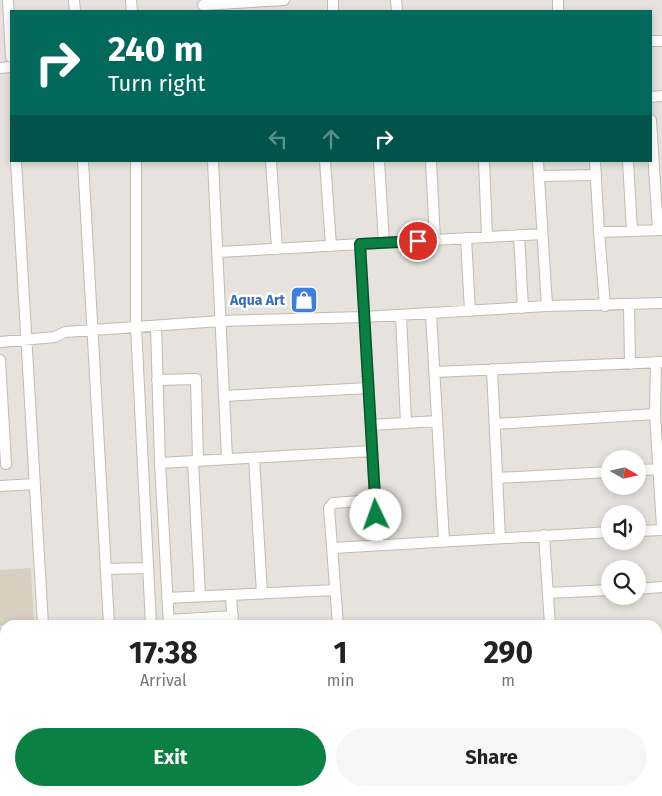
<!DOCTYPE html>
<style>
body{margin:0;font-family:"Fira Sans",sans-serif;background:#f6f6f6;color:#222;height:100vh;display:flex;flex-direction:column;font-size:19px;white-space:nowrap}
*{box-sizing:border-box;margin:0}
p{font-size:16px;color:#767676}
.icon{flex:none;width:28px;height:28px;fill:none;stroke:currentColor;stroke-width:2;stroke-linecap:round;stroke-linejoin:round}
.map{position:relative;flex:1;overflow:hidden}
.sheet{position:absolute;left:0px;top:620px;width:662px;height:176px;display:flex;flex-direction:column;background:#fff;border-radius:15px 15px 0 0;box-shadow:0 2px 8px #0003}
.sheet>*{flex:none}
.guide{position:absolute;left:10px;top:10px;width:642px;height:152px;border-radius:0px;box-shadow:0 2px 8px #0003;background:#00695c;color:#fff;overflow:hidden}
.needle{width:32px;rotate:99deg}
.fabs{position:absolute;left:601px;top:450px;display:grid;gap:10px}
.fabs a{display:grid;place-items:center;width:45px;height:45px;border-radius:50%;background:#fff;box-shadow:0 2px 8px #0003;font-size:25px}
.pin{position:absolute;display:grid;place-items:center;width:42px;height:42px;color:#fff;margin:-21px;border:2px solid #fff;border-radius:50%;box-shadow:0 1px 5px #0007}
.me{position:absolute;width:55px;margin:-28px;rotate:357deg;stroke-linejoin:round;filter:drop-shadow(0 0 4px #0008)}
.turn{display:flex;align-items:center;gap:18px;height:105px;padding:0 15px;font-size:22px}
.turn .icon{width:65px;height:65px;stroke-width:2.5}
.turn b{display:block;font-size:35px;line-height:42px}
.lanes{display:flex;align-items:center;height:48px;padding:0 15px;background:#0003;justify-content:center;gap:25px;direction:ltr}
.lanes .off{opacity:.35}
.eta{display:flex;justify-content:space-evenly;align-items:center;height:85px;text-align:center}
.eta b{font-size:30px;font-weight:700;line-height:35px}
.button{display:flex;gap:10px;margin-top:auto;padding:10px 15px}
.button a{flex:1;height:58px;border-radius:30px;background:#0b8043;color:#fff;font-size:20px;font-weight:700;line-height:58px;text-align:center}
.button a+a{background:#f6f6f6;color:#222}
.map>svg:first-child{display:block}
.industrial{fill:#e6e2dd;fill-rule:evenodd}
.building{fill:#d8cfc1}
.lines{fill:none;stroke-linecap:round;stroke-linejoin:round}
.minor-casing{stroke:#c2bbae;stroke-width:12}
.minor{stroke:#fff;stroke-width:10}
.route-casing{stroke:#07532c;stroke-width:12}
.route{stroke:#0b8043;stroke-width:9}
.labels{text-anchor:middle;stroke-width:5;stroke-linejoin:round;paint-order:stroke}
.shop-label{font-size:14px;font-weight:bold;fill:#366cbe;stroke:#fff;text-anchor:end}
</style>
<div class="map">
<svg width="662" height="796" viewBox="0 0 662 796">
<rect width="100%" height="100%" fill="#f6f3ec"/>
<path class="industrial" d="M0,0H662V796H0ZM11,11H651V161H11ZM610,459H638V486H610ZM610,514H638V541H610ZM610,569H638V596H610ZM5,625H658V791H5Z"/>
<path class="building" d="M31,568L34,625H0V570Z"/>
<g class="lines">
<g class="minor-casing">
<path id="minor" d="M8,0L11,57
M74,0L75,11
M131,0L132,11
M333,0V11
M396,0L397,11
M558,0V11
M203,5L284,0
M651,41H662
M0,68L11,67
M651,97L662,96
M651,120L658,230
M16,161L43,625
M83,161L109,625
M136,161V327L151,625
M213,161L227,459
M271,161L277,249
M325,161L331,246
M379,161L384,243
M431,161L435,240
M484,161L487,237
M538,161L547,306
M595,161L599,232L605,306
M628,161L632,231
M539,176L596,175
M599,232L662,230
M519,235L523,308
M466,238L470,311
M360,244L378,545
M218,252L542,234
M629,305L630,364
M431,313L444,541
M401,315L406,423
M156,326L160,463L169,625
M0,342L55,337L65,332L221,321L364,317L547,306L662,303
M0,360L6,464
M656,362L655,414L662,526
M492,369L500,538
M434,372L662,362
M157,380L196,379L198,461
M224,396L368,388
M495,424L655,414
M371,425L437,421
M254,458L262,594
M193,461L200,596
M160,463L372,451
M638,470L659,469
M497,478L610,472
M0,486L35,484
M638,531L662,530
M544,535L550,625
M333,548L610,532
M106,569L148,568
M638,589L662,587
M548,593L610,590
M231,595L233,625
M167,598L335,590
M169,620L233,616
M338,625L329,508L333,503L375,500
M658,644L662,643
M658,696H662
M658,750H662
M52,791V796
M118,791L119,796
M160,791L161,796
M180,791V796
M244,791V796
M348,791V796
M480,791L481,796
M560,791V796
M618,791V796
M437,796L451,795"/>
</g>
<use href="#minor" class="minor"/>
</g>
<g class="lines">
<g class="route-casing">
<path id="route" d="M376,515L360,244L418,241"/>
</g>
<use href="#route" class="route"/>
</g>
<defs>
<g id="shop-square" transform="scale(1.4375)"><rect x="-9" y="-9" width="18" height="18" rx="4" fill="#3f7fe0" stroke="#fff"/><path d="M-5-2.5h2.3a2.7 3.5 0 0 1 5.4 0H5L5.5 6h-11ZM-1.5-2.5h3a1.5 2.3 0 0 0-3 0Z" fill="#fff"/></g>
</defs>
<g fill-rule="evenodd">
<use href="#shop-square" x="304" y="300"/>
</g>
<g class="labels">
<g class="shop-label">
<text x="285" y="305">Aqua Art</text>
</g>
</g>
</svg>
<div class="fabs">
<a><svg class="needle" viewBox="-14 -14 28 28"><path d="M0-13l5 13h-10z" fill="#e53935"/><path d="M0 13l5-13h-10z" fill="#767676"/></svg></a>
<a><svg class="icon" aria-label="sound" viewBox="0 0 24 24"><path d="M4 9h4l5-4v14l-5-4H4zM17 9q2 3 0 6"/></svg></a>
<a><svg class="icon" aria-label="search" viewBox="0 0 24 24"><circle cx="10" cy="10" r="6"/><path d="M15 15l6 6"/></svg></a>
</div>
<div class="pin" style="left:418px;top:241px;background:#d93025"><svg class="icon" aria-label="arrive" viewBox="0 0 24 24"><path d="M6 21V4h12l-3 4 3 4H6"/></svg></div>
<svg class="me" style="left:376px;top:515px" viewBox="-20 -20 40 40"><circle r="19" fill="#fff"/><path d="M0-13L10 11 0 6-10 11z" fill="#0b8043"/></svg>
<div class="guide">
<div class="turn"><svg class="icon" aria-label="right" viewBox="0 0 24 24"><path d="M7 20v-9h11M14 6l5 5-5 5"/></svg><div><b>240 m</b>Turn right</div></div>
<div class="lanes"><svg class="icon off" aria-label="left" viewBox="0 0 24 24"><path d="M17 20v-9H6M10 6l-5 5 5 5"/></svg><svg class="icon off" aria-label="ahead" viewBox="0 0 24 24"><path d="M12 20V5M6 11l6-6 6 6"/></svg><svg class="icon" aria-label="right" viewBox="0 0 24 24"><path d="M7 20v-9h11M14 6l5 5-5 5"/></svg></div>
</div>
<section class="sheet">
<div class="eta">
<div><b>17:38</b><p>Arrival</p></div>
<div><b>1</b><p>min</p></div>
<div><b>290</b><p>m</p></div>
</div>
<div class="button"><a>Exit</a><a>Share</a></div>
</section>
</div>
